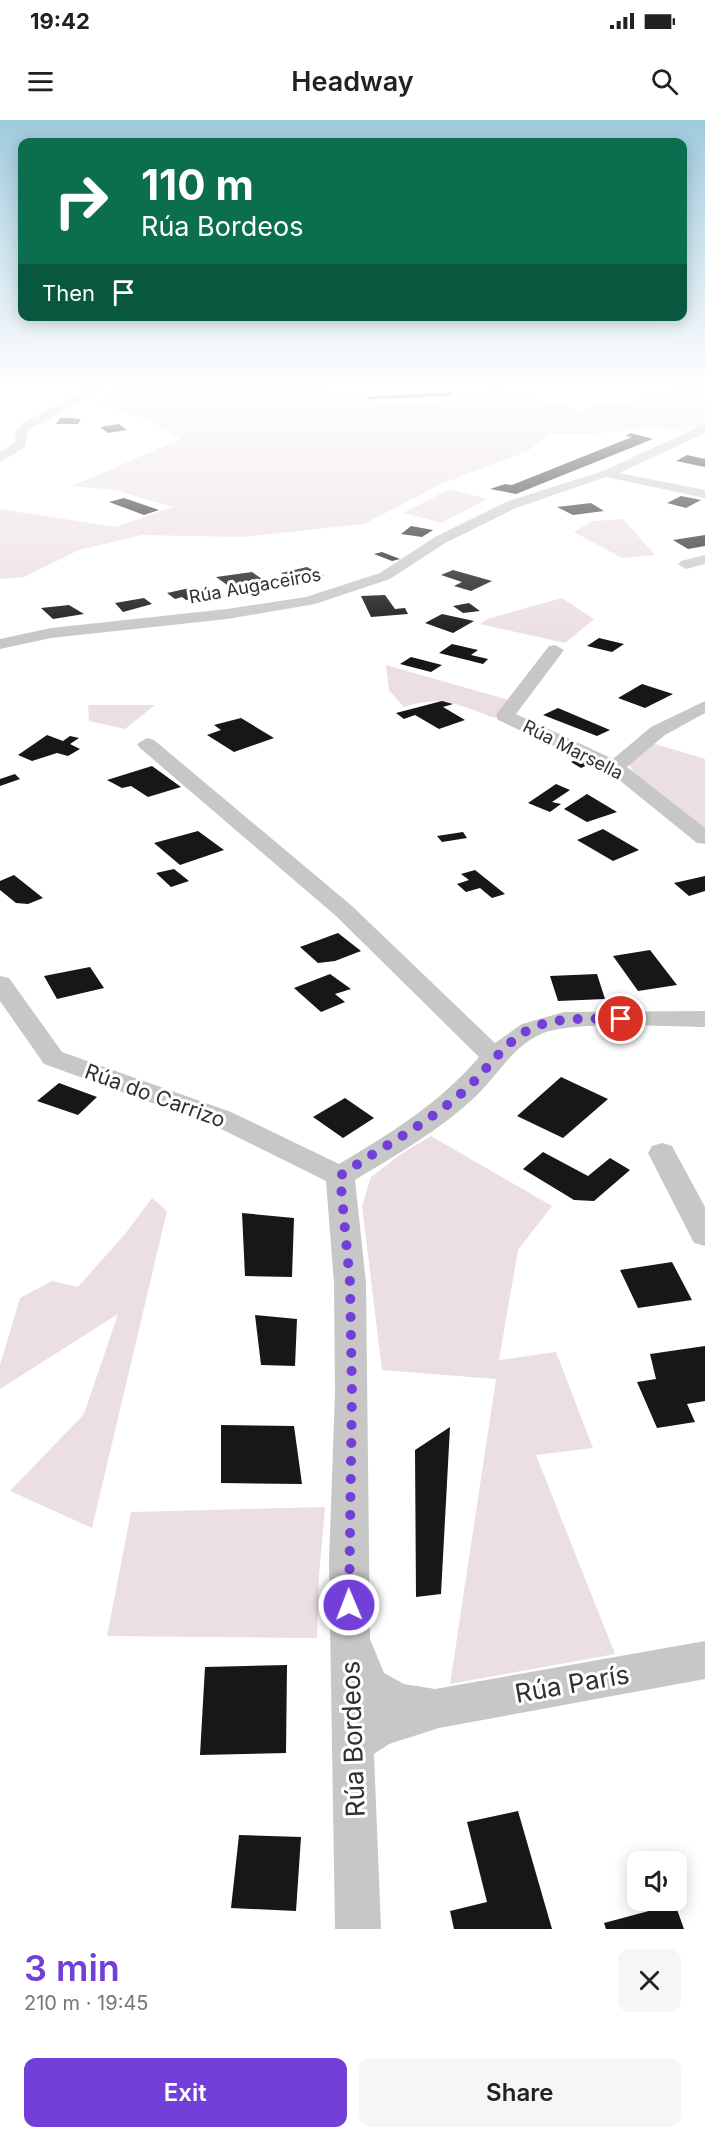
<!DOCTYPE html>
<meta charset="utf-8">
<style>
body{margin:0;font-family:Inter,sans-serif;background:#f6f6f6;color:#222;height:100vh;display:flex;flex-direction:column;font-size:22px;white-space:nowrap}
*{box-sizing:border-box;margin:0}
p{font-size:20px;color:#767676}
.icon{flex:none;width:33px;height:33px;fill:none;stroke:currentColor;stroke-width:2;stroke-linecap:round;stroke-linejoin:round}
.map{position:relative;height:1809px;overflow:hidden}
.details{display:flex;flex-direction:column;background:#fff;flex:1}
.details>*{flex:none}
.top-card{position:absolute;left:18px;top:18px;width:669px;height:183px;border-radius:12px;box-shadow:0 3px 15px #0003;background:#0b6e4f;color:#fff;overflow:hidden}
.tools{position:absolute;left:627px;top:1731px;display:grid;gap:12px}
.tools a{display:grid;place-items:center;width:60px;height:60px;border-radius:12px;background:#fff;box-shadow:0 3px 15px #0003;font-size:30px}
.pin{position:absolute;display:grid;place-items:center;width:51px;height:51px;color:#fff;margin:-26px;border:3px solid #fff;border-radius:50%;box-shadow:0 2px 6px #0007}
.me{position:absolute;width:66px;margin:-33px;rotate:359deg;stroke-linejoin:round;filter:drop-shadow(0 0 4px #0008)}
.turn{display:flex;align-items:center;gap:21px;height:126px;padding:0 24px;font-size:27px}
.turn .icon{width:78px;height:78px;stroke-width:2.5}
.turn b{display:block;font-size:42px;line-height:51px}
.then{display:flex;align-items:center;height:57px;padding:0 24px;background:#0003;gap:12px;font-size:22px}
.round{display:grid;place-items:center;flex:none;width:63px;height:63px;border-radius:12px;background:#f6f6f6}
.head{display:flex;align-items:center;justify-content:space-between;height:102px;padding:0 24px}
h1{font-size:36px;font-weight:600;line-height:45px;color:#723fd9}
.primary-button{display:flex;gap:12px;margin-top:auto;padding:12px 24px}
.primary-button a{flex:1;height:69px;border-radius:12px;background:#723fd9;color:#fff;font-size:24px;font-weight:600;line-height:69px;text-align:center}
.primary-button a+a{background:#f6f6f6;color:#222}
.status{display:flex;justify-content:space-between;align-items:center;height:42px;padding:0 30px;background:#fff;direction:ltr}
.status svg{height:16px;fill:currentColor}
header{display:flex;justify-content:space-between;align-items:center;height:78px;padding:0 24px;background:#fff;font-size:27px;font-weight:600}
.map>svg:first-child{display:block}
.green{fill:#ecdfe1}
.building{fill:#171717}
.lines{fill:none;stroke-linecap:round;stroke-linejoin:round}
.minor{fill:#c7c7c7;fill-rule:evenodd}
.route{stroke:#723fd9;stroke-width:10;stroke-dasharray:0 18}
.labels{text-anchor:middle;stroke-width:6;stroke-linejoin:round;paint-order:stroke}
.far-street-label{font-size:18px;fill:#303030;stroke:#fff}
.street-label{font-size:21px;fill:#303030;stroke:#fff}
.near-street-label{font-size:26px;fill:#303030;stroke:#fff}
</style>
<div class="status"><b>19:42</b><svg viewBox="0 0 49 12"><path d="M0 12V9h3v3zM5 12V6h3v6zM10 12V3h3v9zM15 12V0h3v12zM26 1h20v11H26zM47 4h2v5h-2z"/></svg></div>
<header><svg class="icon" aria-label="menu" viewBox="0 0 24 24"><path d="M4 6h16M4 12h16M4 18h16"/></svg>Headway<svg class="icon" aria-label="search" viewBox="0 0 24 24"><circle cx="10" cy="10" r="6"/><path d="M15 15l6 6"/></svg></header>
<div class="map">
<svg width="705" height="1809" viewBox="0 0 705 1809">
<rect width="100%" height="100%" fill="#fff"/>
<path class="green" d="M121,268H301L356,275L361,281L418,284L457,280L473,272L501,270L514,275L534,277L543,284L563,285L583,291L603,283L622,284L685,268H705V304L684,311L651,308L587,314H549L528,331L441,364L364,404L243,417L142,415L79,430L24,457L0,459V389L116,407L172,387L115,370L72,366L181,319L149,300L94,283Z
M449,369L488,379L441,403L404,393Z
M623,399L655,435L622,438L574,412L593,401Z
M562,478L594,499L565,523L480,504L490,498Z
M386,545L509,580L495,598C457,585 444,575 404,587L389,570Z
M88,585H155L125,609L89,601Z
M652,623L705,639V710L632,651L629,643Z
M431,1016L552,1086L518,1130L499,1240L556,1232L593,1328L536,1335L615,1534L450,1564L496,1259L382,1250L362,1086L371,1057L401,1034Z
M152,1078L167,1091L92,1408L10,1371L84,1294L118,1194L0,1269V1245L20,1178L52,1161L78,1167L125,1114Z
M325,1387L319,1456L317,1518L107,1516L131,1392Z"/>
<path class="building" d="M454,272L452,276L368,279L366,277Z
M60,298H70L81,299L78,304H56Z
M119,304L127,310L108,313L100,307Z
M630,313L653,319L516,374L490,369L505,364L512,365L632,317L626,316Z
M687,335L705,339V347L676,341Z
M681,376L701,380L686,388L667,383Z
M124,378L159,390L144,395L109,382Z
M591,383L604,391L573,395L557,387Z
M411,406L433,410L422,417L401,414Z
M705,415V426L688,429L673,420Z
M382,432L400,439L392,441L374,434Z
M307,447L324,456L300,463L281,453Z
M453,450L492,461L471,471L454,466L462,462L441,455Z
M252,452L265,461L230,467L216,457Z
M194,467L204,472L196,474L201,477L186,480L182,477L175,479L167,473Z
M385,475L395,489L405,488L408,494L371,497L361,476Z
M144,478L152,484L123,492L115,483Z
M469,483L480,491L463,493L453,486Z
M69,485L84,494L53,499L41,488Z
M442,494L474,501L453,513L425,503Z
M599,518L624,524L612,532L587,526Z
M452,524L478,530L471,535L488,539L483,544L439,533Z
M411,537L442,545L431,552L400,544Z
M642,564L673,574L645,588L618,578Z
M442,581L453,584L443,587L465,600L439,609L415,595L404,599L396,593Z
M558,588L610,610L597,616L543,595Z
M241,598L274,618L234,632L207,615L221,610L214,605Z
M47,615L63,621L70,616L79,618L70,624L80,629L68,636L57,633L32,641L18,635Z
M583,637L595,642L581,648L571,642Z
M152,646L181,667L148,677L131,666L122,668L107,660Z
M15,654L20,659L0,666V659Z
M556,664L570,670L552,682L561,684L550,692L528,683Z
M587,674L617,692L587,702L564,689Z
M603,709L639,730L613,741L577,720Z
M198,711L224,730L180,745L154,723Z
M463,712L467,718L442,722L437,716Z
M174,749L189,761L171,767L156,753Z
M475,750L505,774L492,778L480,768L466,772L457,764L469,760L461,754Z
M14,755L43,778L28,784L16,783L0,770V761Z
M705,756V771L689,776L674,763Z
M338,813L361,831L335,841L318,843L300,827Z
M650,830L677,865L638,871L613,836Z
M90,847L104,868L57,879L44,856Z
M330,854L351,869L335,874L345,882L321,892L294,868Z
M597,854L605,879L558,881L550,856Z
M561,957L608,979L563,1018L517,996Z
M59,963L97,977L78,995L37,981Z
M345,978L374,998L343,1018L313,997Z
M543,1032L588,1056L610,1038L630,1050L594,1081L574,1080L523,1049Z
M242,1093L294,1098L292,1157L245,1156Z
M672,1142L692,1180L638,1188L620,1150Z
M255,1195L297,1199L295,1246L261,1245Z
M705,1226V1281L687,1284L695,1302L657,1308L637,1262L656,1259L650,1234Z
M221,1305L294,1306L302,1364L221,1363Z
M450,1307L441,1474L416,1477L415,1330Z
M287,1545L286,1633L200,1635L205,1547Z
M518,1691L552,1809H454L450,1791L487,1782L467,1702Z
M239,1715L301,1717L296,1791L231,1788Z
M675,1784L684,1809H606L604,1803Z"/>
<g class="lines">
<path class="minor" d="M90,268H104L32,308L28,312L25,327L0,342V332L15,322L16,311L24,302Z
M705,304V313L619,353L705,370V378L606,357L516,388L445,423L390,459L315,484L227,499L51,518L0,529V519L51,508L227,489L306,477L380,453L435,417L506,382L603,351Z
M705,435V444L686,449L678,444L681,441Z
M555,525L564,530L516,594L613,639L651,607L705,581V593L665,615L627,647L705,708V724L697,723L608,651L498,600L496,596L498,592L549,526Z
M147,618L154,620L352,786L495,923L522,904L564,892L705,891V907C666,907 573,900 541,914C512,927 497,956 475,977C440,1010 396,1035 355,1060L366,1163L370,1519L384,1553L404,1564L435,1569L705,1521V1559L439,1608L389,1624L374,1634L381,1809H335L329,1442L335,1272L334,1163L326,1061L211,1004L44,944L0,881V856L9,858L62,932L231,992L339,1044C391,1013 440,983 479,937L336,796L140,628L137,624Z
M662,1023L672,1026L705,1087V1126L694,1123L648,1033L652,1026Z"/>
</g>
<linearGradient id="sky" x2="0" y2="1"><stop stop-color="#9fcadd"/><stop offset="0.51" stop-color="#fff"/><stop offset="1" stop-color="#fff" stop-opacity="0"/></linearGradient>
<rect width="705" height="521" fill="url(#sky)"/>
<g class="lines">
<path class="route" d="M349,1485L352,1272L350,1163L340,1056C381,1027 426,1005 464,971C487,951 502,924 530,909C557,896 592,899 621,899"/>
</g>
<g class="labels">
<g class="far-street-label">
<text transform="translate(255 466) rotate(-10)" y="6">Rúa Augaceiros</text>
<text transform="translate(573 630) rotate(27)" y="6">Rúa Marsella</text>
</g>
<g class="street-label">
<text transform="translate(155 976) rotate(20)" y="7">Rúa do Carrizo</text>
</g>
<g class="near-street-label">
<text transform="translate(572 1564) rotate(-10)" y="9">Rúa París</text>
<text transform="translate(353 1619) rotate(-92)" y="9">Rúa Bordeos</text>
</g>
</g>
</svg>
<div class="tools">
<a><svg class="icon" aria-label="sound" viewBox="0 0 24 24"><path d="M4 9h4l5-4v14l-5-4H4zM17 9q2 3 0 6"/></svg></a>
</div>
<div class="pin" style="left:621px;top:899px;background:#d93025"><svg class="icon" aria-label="arrive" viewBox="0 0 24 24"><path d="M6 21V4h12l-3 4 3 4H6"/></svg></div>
<svg class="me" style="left:349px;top:1485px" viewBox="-20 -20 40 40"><circle r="17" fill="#723fd9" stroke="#fff" stroke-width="3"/><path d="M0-11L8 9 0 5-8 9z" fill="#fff"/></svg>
<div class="top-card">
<div class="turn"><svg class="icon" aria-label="right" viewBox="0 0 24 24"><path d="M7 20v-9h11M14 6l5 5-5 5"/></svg><div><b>110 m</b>Rúa Bordeos</div></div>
<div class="then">Then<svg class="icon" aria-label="arrive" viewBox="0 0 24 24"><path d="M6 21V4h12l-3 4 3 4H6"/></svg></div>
</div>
</div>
<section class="details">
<div class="head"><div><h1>3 min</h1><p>210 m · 19:45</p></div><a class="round"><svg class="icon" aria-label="close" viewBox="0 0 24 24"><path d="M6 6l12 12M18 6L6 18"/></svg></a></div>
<div class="primary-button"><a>Exit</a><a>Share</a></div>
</section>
